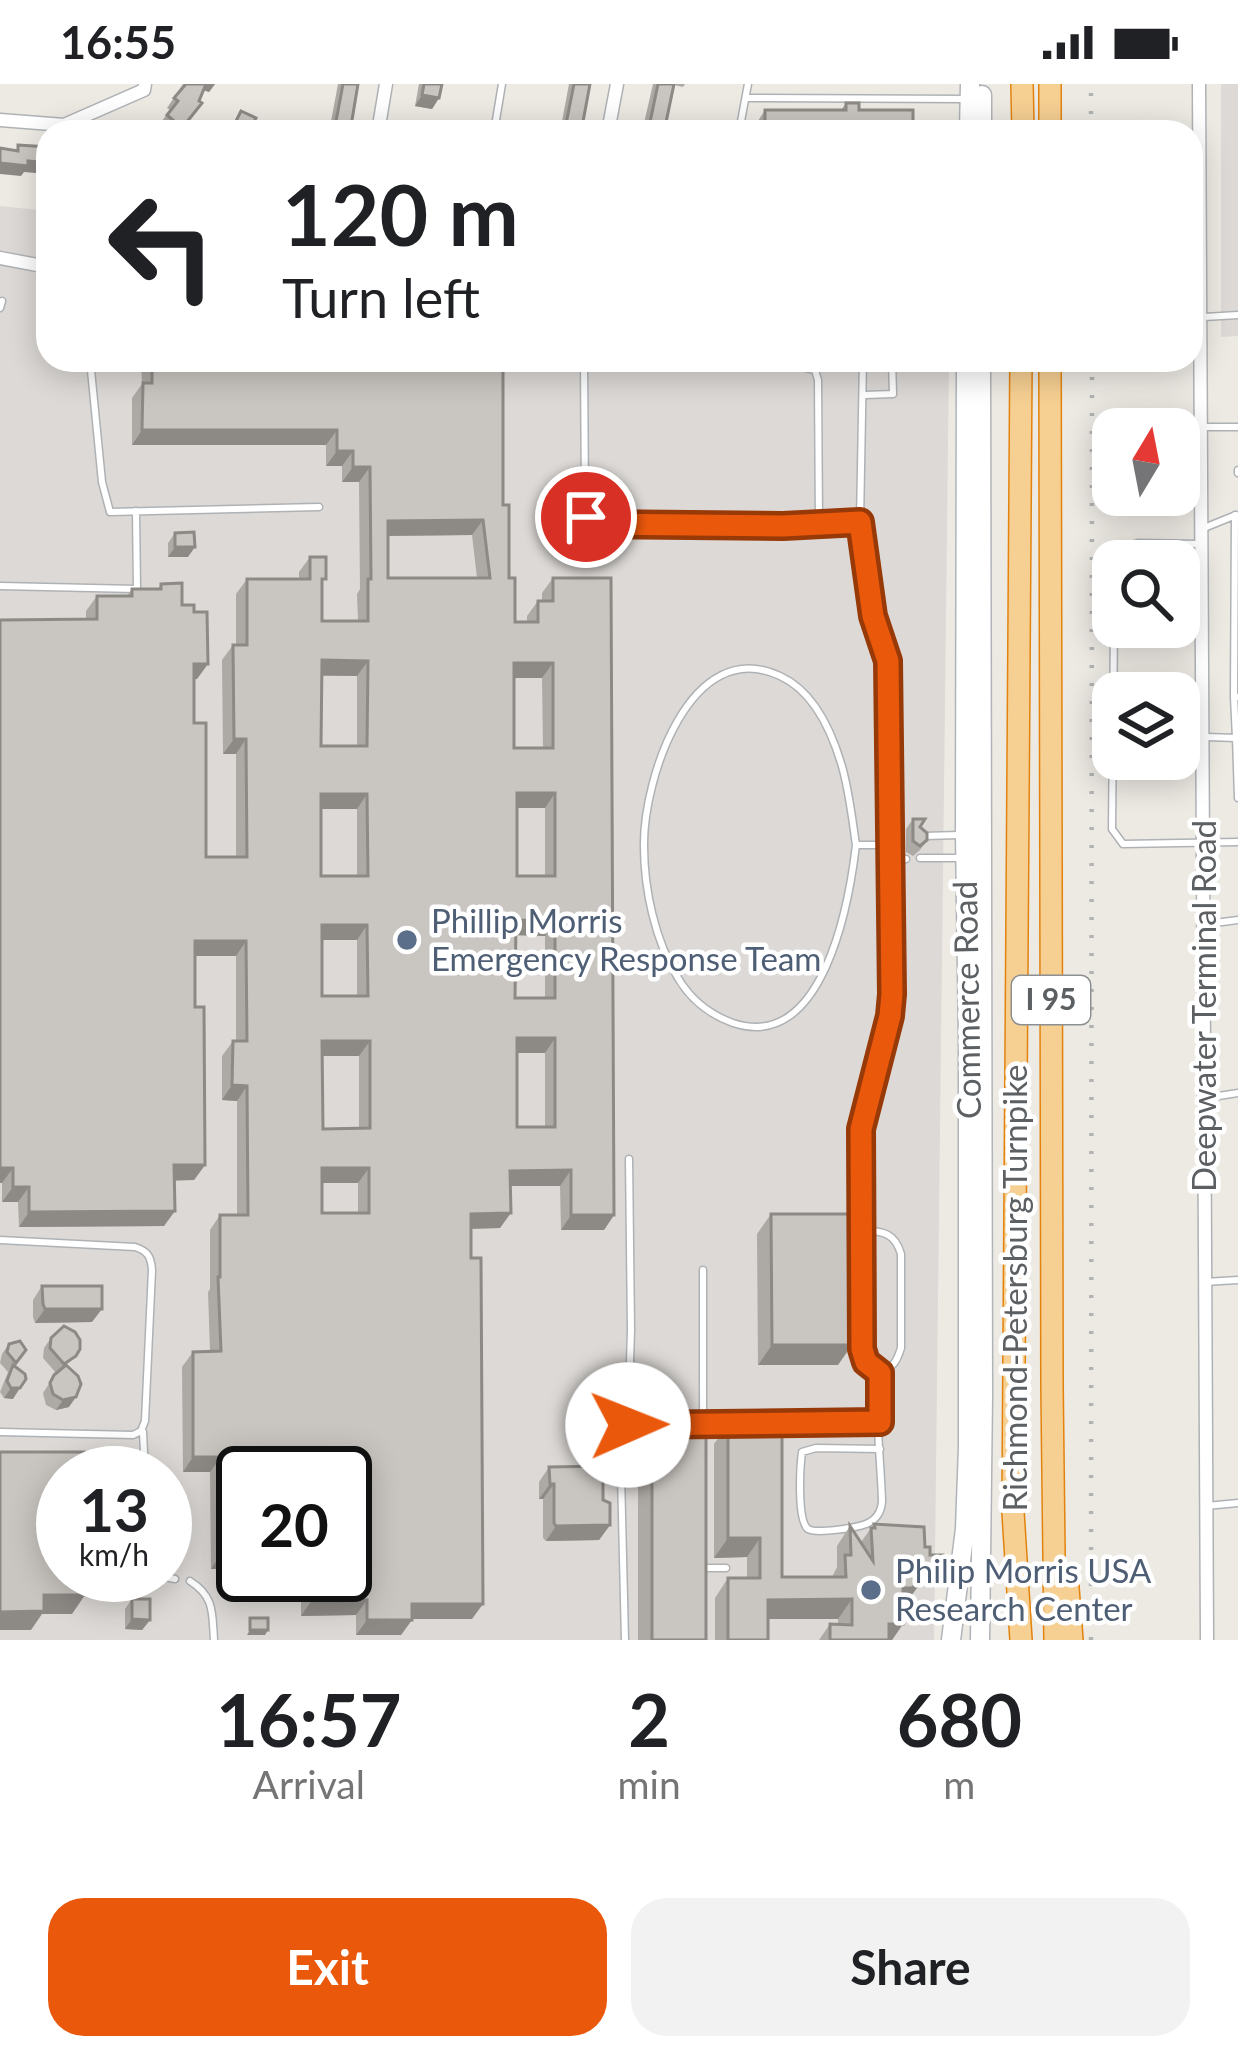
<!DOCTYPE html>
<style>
body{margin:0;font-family:Lato,sans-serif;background:#f2f2f2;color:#202124;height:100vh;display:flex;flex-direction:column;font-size:45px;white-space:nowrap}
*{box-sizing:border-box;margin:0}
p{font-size:39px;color:#757577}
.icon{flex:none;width:66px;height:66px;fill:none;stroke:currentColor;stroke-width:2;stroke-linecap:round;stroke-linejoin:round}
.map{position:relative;height:1556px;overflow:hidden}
.panel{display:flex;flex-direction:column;background:#fff;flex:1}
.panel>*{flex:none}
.guide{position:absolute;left:36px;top:36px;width:1167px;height:252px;border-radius:36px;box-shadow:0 6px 30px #0003;background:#fff;color:#202124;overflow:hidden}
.needle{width:78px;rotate:10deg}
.controls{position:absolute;left:1092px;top:324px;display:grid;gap:24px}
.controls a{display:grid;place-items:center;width:108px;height:108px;border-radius:24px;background:#fff;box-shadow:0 6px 30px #0003;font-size:60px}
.speed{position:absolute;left:36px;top:1362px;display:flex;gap:24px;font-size:60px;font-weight:700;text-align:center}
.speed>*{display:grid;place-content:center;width:156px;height:156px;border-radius:50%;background:#fff;box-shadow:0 6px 30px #0003;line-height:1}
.speed small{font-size:30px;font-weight:400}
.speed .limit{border:6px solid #111;border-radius:18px;background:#fff;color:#111}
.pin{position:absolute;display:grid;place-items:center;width:102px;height:102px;color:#fff;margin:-51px;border:6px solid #fff;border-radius:50%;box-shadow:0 3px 12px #0007}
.me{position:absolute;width:132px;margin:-66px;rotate:89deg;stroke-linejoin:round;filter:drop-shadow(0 0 9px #0008)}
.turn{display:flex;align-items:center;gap:42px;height:252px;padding:0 48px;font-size:54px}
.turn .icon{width:156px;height:156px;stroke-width:2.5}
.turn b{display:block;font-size:84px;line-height:102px}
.eta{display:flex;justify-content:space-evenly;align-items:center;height:204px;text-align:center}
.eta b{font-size:72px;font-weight:700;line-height:84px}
.action{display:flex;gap:24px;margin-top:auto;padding:24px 48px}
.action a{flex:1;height:138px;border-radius:36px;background:#ea580c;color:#fff;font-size:48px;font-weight:700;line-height:138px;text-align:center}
.action a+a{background:#f2f2f2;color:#202124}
.status{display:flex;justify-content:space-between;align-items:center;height:84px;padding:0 60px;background:#fff;direction:ltr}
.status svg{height:33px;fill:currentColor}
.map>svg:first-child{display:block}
.industrial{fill:#dcd9d6;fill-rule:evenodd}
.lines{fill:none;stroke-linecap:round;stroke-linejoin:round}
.service-casing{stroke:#afb2b5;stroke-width:9}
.minor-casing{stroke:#afb2b5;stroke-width:15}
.secondary-casing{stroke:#b0b4b8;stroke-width:21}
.motorway-casing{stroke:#e3830e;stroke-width:24}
.service{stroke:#fff;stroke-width:6}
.minor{stroke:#fff;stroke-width:12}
.secondary{stroke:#fff;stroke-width:18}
.motorway{stroke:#f6cf92;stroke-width:21}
.rail{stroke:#b2b3b3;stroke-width:4.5;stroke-dasharray:3 15;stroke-linecap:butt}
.wall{fill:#ada9a5;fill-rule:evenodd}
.shaded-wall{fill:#8d8a86}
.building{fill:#c9c5c0;stroke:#8d8a86;stroke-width:3;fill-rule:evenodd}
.route-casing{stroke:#983908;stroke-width:30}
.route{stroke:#ea580c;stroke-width:21}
.service-dot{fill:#5c6f8a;stroke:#fff;stroke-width:4.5}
.labels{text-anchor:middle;stroke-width:9;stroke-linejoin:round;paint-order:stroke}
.shield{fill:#fff;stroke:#8d9092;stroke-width:3}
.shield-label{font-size:30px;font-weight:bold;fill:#5c6063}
.service-label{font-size:33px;fill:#4e5e75;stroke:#fff;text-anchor:start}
.street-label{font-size:33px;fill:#5c6063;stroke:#fff}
</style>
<div class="status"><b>16:55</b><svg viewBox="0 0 49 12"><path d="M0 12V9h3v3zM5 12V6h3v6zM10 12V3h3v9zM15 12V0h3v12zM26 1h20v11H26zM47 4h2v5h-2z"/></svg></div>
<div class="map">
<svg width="1238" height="1556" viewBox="0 0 1238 1556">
<rect width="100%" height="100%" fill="#edeae4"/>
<path class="industrial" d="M1221,0H1238V252L1221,253Z
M0,122L48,127V276H949L934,1556H0ZM63,1389H165V1491H63ZM243,1389H345V1491H243Z"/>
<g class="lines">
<g class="service-casing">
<path id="service" d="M746,14L964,15
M494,48L502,0
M739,48L748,0
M0,224L2,217
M1204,233L1238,231
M90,276L102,398L110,428L319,423
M584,276L585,418L586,433L592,440H819L818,296L815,286L771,276
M865,311L893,310L892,276
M1204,343H1238
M1238,389V386
M860,438L873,532L888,577L892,910C887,956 869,999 861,1045L862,1265L866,1278L880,1289C874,1330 881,1376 882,1418C881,1429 876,1436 866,1440C856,1444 816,1450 808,1445C797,1437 800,1383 802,1368L816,1364L880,1365
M819,440L860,438L863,276
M1204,444L1236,431
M1114,477L1115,465L1138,459L1200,460
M0,502L137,505L136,427
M1114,543L1112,745L1123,760L1238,758
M1234,613L1235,431
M1206,653L1236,654L1238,714
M1236,654L1234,613H1238
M1179,675L1199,674
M924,752L959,751
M856,761C849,820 823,969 733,939C708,930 691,916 678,894C655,857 644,805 644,762C643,696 690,550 780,592C813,607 831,646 841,679C849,705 852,734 856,761H891
M920,774H965
M891,776L906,775
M1207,840L1238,836
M1206,1014L1238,1009
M862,1146C883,1147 895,1149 901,1170V1264C897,1277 893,1284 880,1289
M0,1156L135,1163C148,1167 151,1173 152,1186L145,1337L141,1347L133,1351L0,1348
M1205,1198L1238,1196
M703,1338V1186
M628,1341L880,1338
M143,1348L145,1389
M1206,1422L1238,1419
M704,1484H726
M155,1491L175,1495
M190,1497C215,1513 212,1529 214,1556
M625,1556L621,1391L628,1341L631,1246L629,1075"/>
</g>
<g class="minor-casing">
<path id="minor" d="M1199,0L1207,1556
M0,36L64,41L144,6L145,0
M378,48L386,0
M608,48L617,0
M0,174L48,183"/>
</g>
<g class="secondary-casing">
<path id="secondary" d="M982,11V48
M969,48L970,0
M951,1556L965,1445L968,1363V956L965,751L966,276
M980,1556L983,1311L981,276"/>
</g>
<g class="motorway-casing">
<path id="motorway" d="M1022,0L1023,48
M1050,0V48
M1050,276L1052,1302L1055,1556
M1067,1491L1072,1556
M1021,1556L1013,1428L1021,276"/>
</g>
<use href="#service" class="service"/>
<use href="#minor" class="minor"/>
<use href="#secondary" class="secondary"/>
<use href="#motorway" class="motorway"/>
<path class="rail" d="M1091,48V0
M1091,1556L1092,276"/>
</g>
<path class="wall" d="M183,0H215L209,8L203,6L180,48H168L159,41L170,26L167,24Z
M338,0H358L350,48H329Z
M419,0H442L439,14L432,25L415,22Z
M569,0H590L579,48H560Z
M653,0H685L683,3L674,1L664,48H642Z
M846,19L913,48H751L765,26H841Z
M241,27L256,34L249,48H240L232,44Z
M141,276H503V421L515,538H527V532L538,517H542V509L553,494L614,1131L604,1146H561L560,1102H511L500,1144L471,1145L472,1535H412L401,1551H356V1531L301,1532V1491H345V1389L243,1485H211L210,1388H183L182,1283L193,1268L210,1267L208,1208L210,1205V1146L220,1131H237V1017L222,1016V972L233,957H236V872H195V923L205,1081L194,1096H174L164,1142L19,1143L18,1118H2V1099H0V536L86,535V527L97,512H127L132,505H158L161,500L182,521L197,595H194V639L206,773H236V670H223L222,576L233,561H236V510L247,495H299V488L310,473L322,500V537H358L357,510L360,505L359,398H342V382H326V361H132V314L142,300ZM472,451L477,494H388V452ZM321,592H357V662H321ZM514,594H542L543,664H514ZM517,724H545V792H517ZM321,725H357V792H321ZM516,851L545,852V914H515ZM322,856H357V912H322ZM517,969H545V1043H517ZM322,972H359V1044L323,1045ZM322,1099H358V1129H322Z
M175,449L188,473H168V459Z
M913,735L927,756L920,766L913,772L906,768V745Z
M771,1130L838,1281H758L757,1150Z
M42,1202L92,1238L35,1239L33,1233V1216Z
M51,1254L68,1283L69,1323L56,1326L46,1321L43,1309L56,1289L43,1274L44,1264Z
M9,1260L26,1266L15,1282L13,1315L4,1314L0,1308L8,1288L0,1279L2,1270Z
M652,1340L706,1556H638V1360Z
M728,1340L782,1493H832L837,1483V1462L850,1442L861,1458L874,1440L925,1463L930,1471H941L911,1512L903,1520V1540L892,1556H819L830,1540L838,1541V1535H768V1556H715V1514L728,1494H747V1473L714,1474V1360Z
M549,1383L603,1416L610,1441L599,1456L546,1457L543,1454V1415H539V1398Z
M132,1515L150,1536L142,1546L125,1545V1525Z"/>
<path class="shaded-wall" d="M204,0H215L209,8L201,5Z
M422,11L439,14L432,25L415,22Z
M566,40L582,43L579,48H561Z
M28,77L48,79V90L24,88L21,92L0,90V79Z
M142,346H337L326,361H132Z
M337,367H353L342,382H326Z
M353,383H370L359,398H342Z
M483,436L472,451L378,452L388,437Z
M175,463H195L188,473H168Z
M322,576L368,577L357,592L311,591Z
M514,579H553L542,594H503Z
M194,580H208L197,595H183Z
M234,655H246L236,670H223Z
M517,709H555L545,724H506Z
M321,710H367L357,725H310Z
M516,836L555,837L545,852L505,851Z
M322,841H367L357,856H311Z
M195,857H246L236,872H184Z
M517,954H555L545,969H507Z
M322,957H370L359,972H311Z
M232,1001L247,1002L237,1017L222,1016Z
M174,1081H205L194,1096L164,1097Z
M0,1084H13L2,1099H0Z
M322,1084H369L358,1099H311Z
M571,1086L560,1102H500L510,1087Z
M13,1103H29L18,1118H2Z
M175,1127L164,1142L19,1143L29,1128Z
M511,1129L500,1144L461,1145L471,1130Z
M571,1131H614L604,1146H561Z
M45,1225H102L92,1238L35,1239Z
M772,1261H852L838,1281H758Z
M11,1304H20L13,1315L4,1314Z
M76,1313L69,1323L56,1326L63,1316Z
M193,1373H221L210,1388H183Z
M550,1400H554L543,1415H539Z
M610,1441L599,1456L546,1457L556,1442Z
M728,1454H760L747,1473L714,1474Z
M221,1470H243V1485H211Z
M941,1471L911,1512L899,1524L903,1504Z
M44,1511H85L72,1530H42L31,1546H0V1528Z
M852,1515L838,1535H755L768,1516Z
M312,1516H367L356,1531L301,1532Z
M412,1520H483L472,1535H402Z
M132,1535L150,1536L142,1546L125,1545Z
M367,1536H412L401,1551H356Z
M889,1540H903L892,1556H878Z
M250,1546H268L265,1551H247Z"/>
<path class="building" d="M186,0H206L199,17L202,19L182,44L167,31L178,17L174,14Z
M343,0H358L350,48H334Z
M424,0H442L439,14L422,11Z
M574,0H590L582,43L566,40Z
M658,0H674L664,48H648Z
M846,19H859V26H913V48H765V26H846Z
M241,27L256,34L250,46L235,39Z
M146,38L153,39L159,48H134L133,46Z
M18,61L48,63V79L28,77V82L0,79V64L18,67Z
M152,276H503V421H509V494H515V538H538V517H553V494H611L614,1131H571V1086L510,1087L511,1129L471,1130V1174H481L483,1520H412V1536H367V1516H312V1491H345V1389H243V1470H221V1373H193V1268L221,1267L218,1193H220V1131H248L247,1002L232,1001L233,957H247L246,857H195V923H204L205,1081H174L175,1127L29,1128V1103H13V1084H0V536L97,535V512H132V505H161V500L182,499V521H194V528H207L208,580H194V639H206V773H247L246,655H234L233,561H247V495H310V473H326V495H322V537H368V495H371L370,383H353V367H337V346H142L143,299H152ZM483,436L490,494H388V437ZM322,576L368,577L367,662H321ZM514,579H553V664H514ZM517,709H555V792H517ZM321,710H367L368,792H321ZM516,836L555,837V914H515ZM322,841H367L368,912H322ZM517,954H555V1043H517ZM322,957H370V1044L323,1045ZM322,1084H369V1129H322Z
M194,448L195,463H175V449Z
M913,735H925L920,743L927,749V756L920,762L913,757Z
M771,1130H852V1261H772Z
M42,1202H102V1225H45L43,1220Z
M64,1242L75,1248L80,1256V1265L76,1272L64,1280L50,1264L51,1254Z
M20,1257L26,1266L16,1279L7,1268L9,1260Z
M13,1281L25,1290L26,1295L20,1304H11L7,1297Z
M66,1281L78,1292L81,1300L76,1313L63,1316L53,1310L50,1299L54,1291Z
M652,1340H706V1556H652Z
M728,1340H782V1493H846L845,1471H851L850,1442L873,1477L871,1444H875L874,1440L924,1443L925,1463H930V1471H941L922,1489L925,1493L912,1504H903V1540H889V1556H830V1540L852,1541V1515L768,1516V1556H728V1494H760V1454H728Z
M0,1368H84V1389H63V1491H85V1511H44V1527L0,1528Z
M603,1382V1416L610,1419V1441L556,1442L554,1439V1400H550L549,1383Z
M132,1515H150V1536L132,1535Z
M250,1534H268V1546H250Z"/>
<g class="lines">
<g class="route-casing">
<path id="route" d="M586,433L592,440L783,442L860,438L873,532L888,577L892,910L890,932L861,1045L862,1265L866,1278L880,1289V1338L628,1341"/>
</g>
<use href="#route" class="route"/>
</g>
<g class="service-dot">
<circle cx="407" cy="856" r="12"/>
<circle cx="871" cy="1506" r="12"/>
</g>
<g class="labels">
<rect class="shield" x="1012" y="892" width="78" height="48" rx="9"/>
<g class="shield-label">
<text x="1051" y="926">I 95</text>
</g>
<g class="service-label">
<text x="431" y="849">Phillip Morris<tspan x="431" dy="38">Emergency Response Team</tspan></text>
<text x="895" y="1499">Philip Morris USA<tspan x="895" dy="38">Research Center</tspan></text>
</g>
<g class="street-label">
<text transform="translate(967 916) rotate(-91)" y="12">Commerce Road</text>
<text transform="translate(1204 922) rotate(-90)" y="12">Deepwater Terminal Road</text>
<text transform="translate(1015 1204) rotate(-90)" y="12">Richmond-Petersburg Turnpike</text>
</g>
</g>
</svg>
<div class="controls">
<a><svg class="needle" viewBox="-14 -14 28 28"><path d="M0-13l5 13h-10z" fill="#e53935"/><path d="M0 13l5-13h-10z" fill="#757577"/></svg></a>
<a><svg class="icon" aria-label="search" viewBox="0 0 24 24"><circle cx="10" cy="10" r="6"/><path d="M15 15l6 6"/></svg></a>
<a><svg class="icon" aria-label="layers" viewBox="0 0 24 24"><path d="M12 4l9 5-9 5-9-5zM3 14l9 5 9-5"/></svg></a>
</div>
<div class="speed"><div>13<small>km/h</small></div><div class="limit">20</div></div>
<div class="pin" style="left:586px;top:433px;background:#d93025"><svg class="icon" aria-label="arrive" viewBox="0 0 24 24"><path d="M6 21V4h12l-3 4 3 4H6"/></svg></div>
<svg class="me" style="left:628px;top:1341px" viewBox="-20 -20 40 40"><circle r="19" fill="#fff"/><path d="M0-13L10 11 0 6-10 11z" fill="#ea580c"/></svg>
<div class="guide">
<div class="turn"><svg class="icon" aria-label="left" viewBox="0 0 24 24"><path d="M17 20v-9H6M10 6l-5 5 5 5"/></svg><div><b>120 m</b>Turn left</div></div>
</div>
</div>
<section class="panel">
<div class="eta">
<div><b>16:57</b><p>Arrival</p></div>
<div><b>2</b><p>min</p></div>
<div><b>680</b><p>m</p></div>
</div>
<div class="action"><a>Exit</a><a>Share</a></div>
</section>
